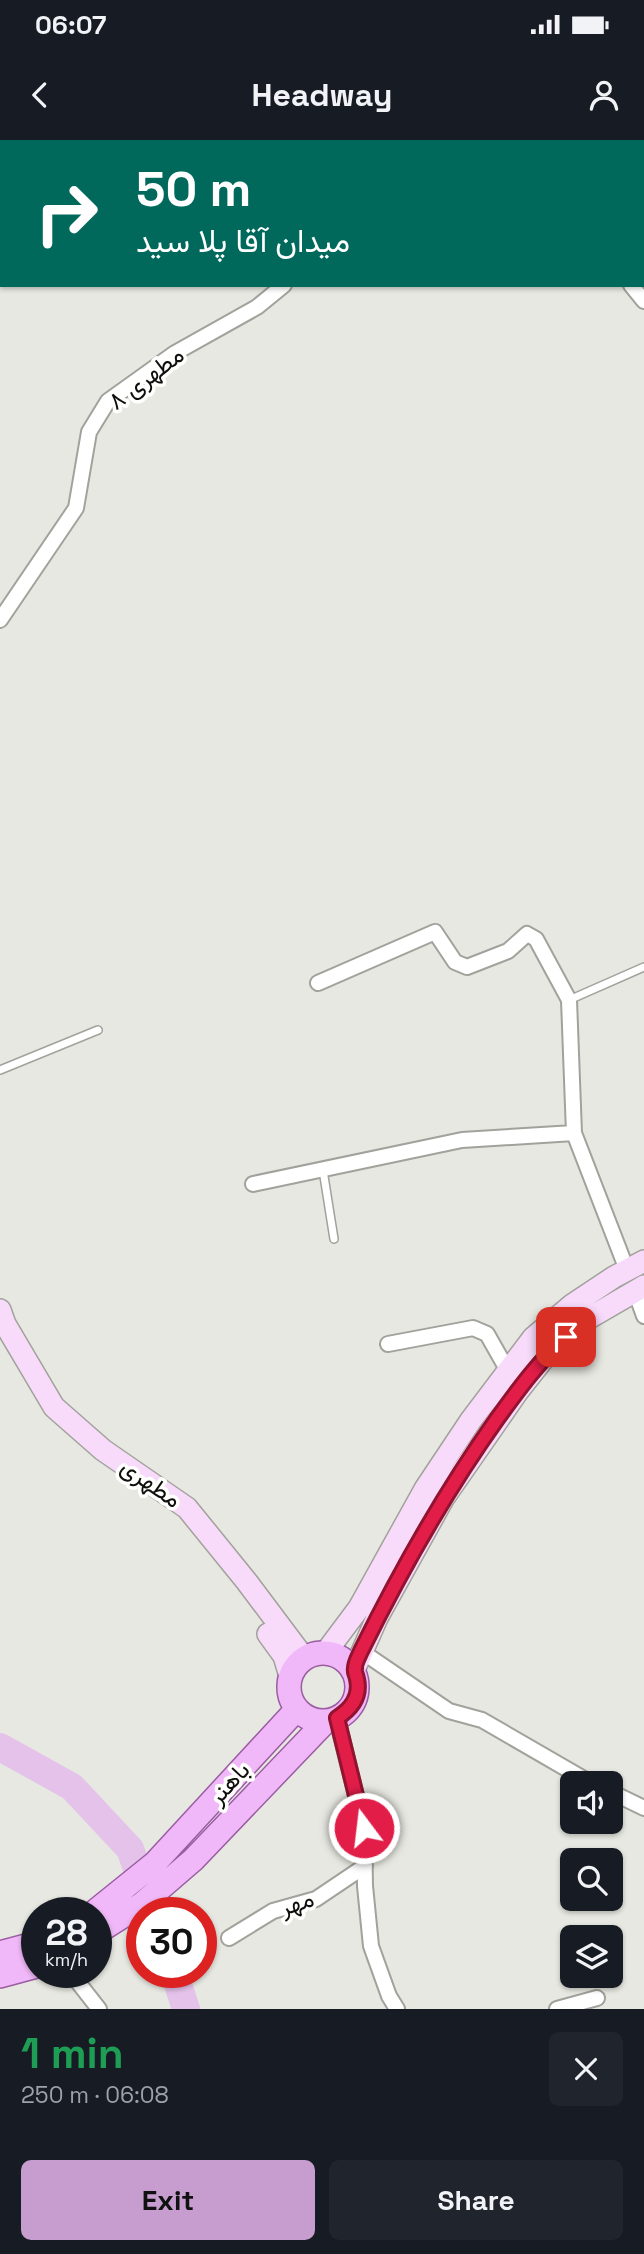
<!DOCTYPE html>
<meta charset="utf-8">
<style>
body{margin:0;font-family:"Space Grotesk",Vazirmatn,sans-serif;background:#20242c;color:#f1f3f6;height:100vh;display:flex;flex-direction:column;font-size:26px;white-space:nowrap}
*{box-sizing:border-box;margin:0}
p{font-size:23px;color:#9ea1a6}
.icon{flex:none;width:38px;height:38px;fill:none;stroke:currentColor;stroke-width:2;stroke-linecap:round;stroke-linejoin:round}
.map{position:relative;height:1869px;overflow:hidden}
.details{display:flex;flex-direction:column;background:#171b24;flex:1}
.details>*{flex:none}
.hud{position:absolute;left:0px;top:0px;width:644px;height:147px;box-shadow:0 2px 5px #0004;background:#00695c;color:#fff;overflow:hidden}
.fabs{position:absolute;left:560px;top:1631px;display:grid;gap:14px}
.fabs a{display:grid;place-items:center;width:63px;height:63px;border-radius:10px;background:#171b24;box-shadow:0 2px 5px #0004;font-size:35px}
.speed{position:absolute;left:21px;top:1757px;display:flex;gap:14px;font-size:35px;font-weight:700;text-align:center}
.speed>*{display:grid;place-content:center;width:91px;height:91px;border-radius:50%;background:#171b24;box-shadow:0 2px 5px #0004;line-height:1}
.speed small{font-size:18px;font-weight:400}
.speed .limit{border:10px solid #d22;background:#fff;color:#111}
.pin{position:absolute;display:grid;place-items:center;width:60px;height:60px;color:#fff;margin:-30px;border-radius:14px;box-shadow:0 4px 10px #0006}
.me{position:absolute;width:77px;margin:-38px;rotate:345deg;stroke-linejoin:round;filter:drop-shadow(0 0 5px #0008)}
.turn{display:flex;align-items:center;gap:24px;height:147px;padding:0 21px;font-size:32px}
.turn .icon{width:91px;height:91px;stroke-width:2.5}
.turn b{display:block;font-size:49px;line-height:60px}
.round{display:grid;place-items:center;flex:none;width:74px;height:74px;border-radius:10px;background:#20242c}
.head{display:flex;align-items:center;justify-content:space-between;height:119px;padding:0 21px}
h1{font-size:42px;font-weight:700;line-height:52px;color:#1e9e55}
.button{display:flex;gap:14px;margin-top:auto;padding:14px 21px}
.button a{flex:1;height:80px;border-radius:10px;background:#c69dce;color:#111;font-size:28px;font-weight:700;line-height:80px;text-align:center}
.button a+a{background:#20242c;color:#f1f3f6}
.status{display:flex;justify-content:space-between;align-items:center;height:49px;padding:0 35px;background:#171b24;direction:ltr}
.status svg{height:19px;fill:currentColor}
header{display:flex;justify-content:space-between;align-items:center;height:91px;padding:0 21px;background:#171b24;font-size:32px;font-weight:700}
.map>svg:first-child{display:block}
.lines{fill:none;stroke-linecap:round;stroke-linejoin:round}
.river{stroke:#e5c2ea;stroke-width:28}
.service-casing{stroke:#a1a29b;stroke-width:10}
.minor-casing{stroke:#a1a29b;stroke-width:18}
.secondary-casing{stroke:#a1a29b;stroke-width:24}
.primary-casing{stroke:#9a5da2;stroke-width:26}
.service{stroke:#fff;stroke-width:7}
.minor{stroke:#fff;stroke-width:14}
.secondary{stroke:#f8dbfb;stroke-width:21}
.primary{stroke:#f0b8f8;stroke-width:23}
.route-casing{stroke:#92132f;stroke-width:18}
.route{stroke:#e11d48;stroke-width:12}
.labels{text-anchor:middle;stroke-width:7;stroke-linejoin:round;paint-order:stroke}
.street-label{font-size:24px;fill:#0e0e0c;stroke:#fffffe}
</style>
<div class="status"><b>06:07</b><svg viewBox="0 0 49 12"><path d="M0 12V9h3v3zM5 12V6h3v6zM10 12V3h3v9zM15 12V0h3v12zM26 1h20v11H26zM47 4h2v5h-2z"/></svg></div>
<header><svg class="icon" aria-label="back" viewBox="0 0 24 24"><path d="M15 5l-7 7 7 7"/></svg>Headway<svg class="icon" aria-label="person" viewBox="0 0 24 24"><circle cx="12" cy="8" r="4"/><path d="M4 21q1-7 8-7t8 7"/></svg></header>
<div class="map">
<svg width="644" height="1869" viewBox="0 0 644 1869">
<rect width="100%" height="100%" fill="#e7e8e1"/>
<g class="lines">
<path class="river" d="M0,1607L72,1647L130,1709L153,1773
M174,1832L186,1869"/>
<g class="service-casing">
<path id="service" d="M569,860L644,827
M0,930L98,890
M323,1030L334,1099"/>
</g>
<g class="minor-casing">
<path id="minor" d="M217,0L218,2
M491,0L492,2
M642,106L644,105
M631,145L644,161
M0,480L76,368L89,292L108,261L175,213L257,167L284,145
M318,843L435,792L455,822L467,827L508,811L527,794L536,799L569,860L574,993L627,1130
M253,1044L462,1000L574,993
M635,1151L644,1176
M388,1204L473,1188L487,1194L508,1231
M361,1511L449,1571L482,1580L591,1643
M337,1579L364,1688L365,1746L371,1806L389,1856L397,1869
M611,1652L644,1668
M229,1798L273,1771L316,1759L365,1726
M70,1832L99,1869
M557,1869L597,1858"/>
</g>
<g class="secondary-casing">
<path id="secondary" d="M0,1170L5,1184L54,1267L103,1310L187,1368L247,1442L304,1518
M268,1494L284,1516L290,1536
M326,1512L359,1468L425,1349L471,1280L533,1198L572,1165L614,1137L644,1121
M354,1530L377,1478L443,1359L518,1251L548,1213L584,1181L644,1146"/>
</g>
<g class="primary-casing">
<path id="primary" d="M289 1547a34 34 0 1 1 68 0a34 34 0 1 1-68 0Z
M93,1773L155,1723L297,1569
M96,1793L142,1764L193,1720L326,1581
M0,1813L37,1803
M0,1836L37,1826"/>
</g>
<use href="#service" class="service"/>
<use href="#minor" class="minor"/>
<use href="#secondary" class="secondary"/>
<use href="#primary" class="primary"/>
</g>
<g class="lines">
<g class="route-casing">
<path id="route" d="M364,1688L337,1578C351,1569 361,1557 357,1539C356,1533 354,1533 355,1528C355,1522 359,1516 361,1511C401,1430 445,1352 497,1279C518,1250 539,1221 566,1197"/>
</g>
<use href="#route" class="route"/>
</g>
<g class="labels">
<g class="street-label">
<text transform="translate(146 238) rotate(-37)" y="8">مطهری ۸</text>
<text transform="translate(151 1343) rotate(35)" y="8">مطهری</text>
<text transform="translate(229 1643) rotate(-47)" y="8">باهنر</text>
<text transform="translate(297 1763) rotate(-19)" y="8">مهر</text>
</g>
</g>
</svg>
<div class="fabs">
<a><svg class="icon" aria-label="sound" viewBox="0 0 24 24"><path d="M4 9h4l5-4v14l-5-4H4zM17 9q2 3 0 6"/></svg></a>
<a><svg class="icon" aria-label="search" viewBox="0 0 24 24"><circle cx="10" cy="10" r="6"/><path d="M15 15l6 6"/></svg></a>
<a><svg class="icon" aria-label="layers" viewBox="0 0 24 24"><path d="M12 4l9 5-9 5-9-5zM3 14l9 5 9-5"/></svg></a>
</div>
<div class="speed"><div>28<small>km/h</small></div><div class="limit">30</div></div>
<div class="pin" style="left:566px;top:1197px;background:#d93025"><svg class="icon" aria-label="arrive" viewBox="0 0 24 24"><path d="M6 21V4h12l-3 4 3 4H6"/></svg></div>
<svg class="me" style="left:364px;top:1688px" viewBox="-20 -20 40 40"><circle r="17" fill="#e11d48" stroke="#fff" stroke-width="3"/><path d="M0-11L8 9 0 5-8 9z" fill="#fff"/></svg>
<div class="hud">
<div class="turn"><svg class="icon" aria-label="right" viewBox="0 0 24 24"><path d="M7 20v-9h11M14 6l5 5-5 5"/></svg><div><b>50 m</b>میدان آقا پلا سید</div></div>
</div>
</div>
<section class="details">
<div class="head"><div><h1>1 min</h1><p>250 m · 06:08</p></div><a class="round"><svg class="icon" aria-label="close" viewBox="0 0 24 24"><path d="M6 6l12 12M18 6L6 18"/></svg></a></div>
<div class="button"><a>Exit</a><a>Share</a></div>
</section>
